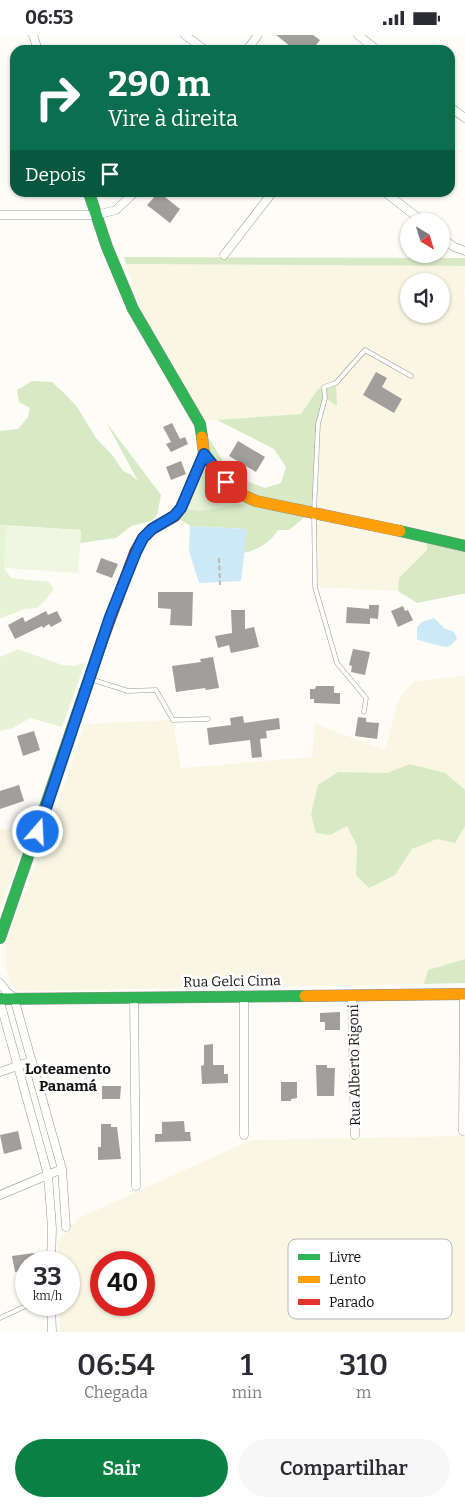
<!DOCTYPE html>
<html lang="pt">
<meta charset="utf-8">
<style>
body{margin:0;font-family:Bitter,serif;background:#f7f7f7;color:#2b2b33;height:100vh;display:flex;flex-direction:column;font-size:19px;white-space:nowrap}
*{box-sizing:border-box;margin:0}
p{font-size:16px;color:#7c7c81}
.icon{flex:none;width:28px;height:28px;fill:none;stroke:currentColor;stroke-width:2;stroke-linecap:round;stroke-linejoin:round}
.map{position:relative;height:1297px;overflow:hidden}
.details{display:flex;flex-direction:column;background:#fff;flex:1}
.details>*{flex:none}
.guide{position:absolute;left:10px;top:10px;width:445px;height:152px;border-radius:15px;box-shadow:0 1px 4px #0004;background:#0b6e4f;color:#fff;overflow:hidden}
.needle{width:32px;rotate:142deg}
.controls{position:absolute;left:400px;top:178px;display:grid;gap:10px}
.controls a{display:grid;place-items:center;width:50px;height:50px;border-radius:50%;background:#fff;box-shadow:0 1px 4px #0004;font-size:25px}
.speed{position:absolute;left:15px;top:1216px;display:flex;gap:10px;font-size:25px;font-weight:700;text-align:center}
.speed>*{display:grid;place-content:center;width:65px;height:65px;border-radius:50%;background:#fff;box-shadow:0 1px 4px #0004;line-height:1}
.speed small{font-size:12px;font-weight:400}
.speed .limit{border:8px solid #d22;background:#fff;color:#111}
.pin{position:absolute;display:grid;place-items:center;width:42px;height:42px;color:#fff;margin:-21px;border-radius:10px;box-shadow:0 2px 8px #0006}
.me{position:absolute;width:55px;margin:-28px;rotate:19deg;stroke-linejoin:round;filter:drop-shadow(0 0 4px #0008)}
.turn{display:flex;align-items:center;gap:18px;height:105px;padding:0 15px;font-size:22px}
.turn .icon{width:65px;height:65px;stroke-width:2.5}
.turn b{display:block;font-size:35px;line-height:42px}
.then{display:flex;align-items:center;height:48px;padding:0 15px;background:#0003;gap:10px;font-size:19px}
.eta{display:flex;justify-content:space-evenly;align-items:center;height:85px;text-align:center}
.eta b{font-size:30px;font-weight:600;line-height:35px}
.cta{display:flex;gap:10px;margin-top:auto;padding:10px 15px}
.cta a{flex:1;height:58px;border-radius:30px;background:#0b8043;color:#fff;font-size:20px;font-weight:600;line-height:58px;text-align:center}
.cta a+a{background:#f7f7f7;color:#2b2b33}
.status{display:flex;justify-content:space-between;align-items:center;height:35px;padding:0 25px;background:#fff;direction:ltr}
.status svg{height:14px;fill:currentColor}
.map>svg:first-child{display:block}
.farmland{fill:#f9f7e4;fill-rule:evenodd}
.green{fill:#e7f3d7}
.forest{fill:#d8eac5}
.pitch{fill:#f0f6e1}
.water{fill:#cde8f7}
.building{fill:#a19f9c}
.lines{fill:none;stroke-linecap:round;stroke-linejoin:round}
.lane-casing{stroke:#979795;stroke-width:5}
.street-casing{stroke:#979795;stroke-width:9}
.fast-casing{stroke:#8e8d8b;stroke-width:12}
.slow-casing{stroke:#8e8d8b;stroke-width:12}
.jam-casing{stroke:#8e8d8b;stroke-width:12}
.path{stroke:#b9b9b8;stroke-width:2;stroke-dasharray:5 2.5;stroke-linecap:butt}
.lane{stroke:#fffffe;stroke-width:4}
.street{stroke:#fffffe;stroke-width:8}
.fast{stroke:#30b455;stroke-width:11}
.slow{stroke:#ff9f0a;stroke-width:11}
.jam{stroke:#e5322d;stroke-width:11}
.route-casing{stroke:#114b97;stroke-width:12}
.route{stroke:#1a73e8;stroke-width:9}
.labels{text-anchor:middle;stroke-width:5;stroke-linejoin:round;paint-order:stroke}
.street-label{font-size:14px;fill:#111;stroke:#fff}
.neighbourhood-label{font-size:15px;font-weight:bold;fill:#111;stroke:#fff}
.key{fill:#fff;stroke:#b8b8b8;stroke-width:1}
.key-label{font-size:14px;fill:#111}
</style>
<div class="status"><b>06:53</b><svg viewBox="0 0 49 12"><path d="M0 12V9h3v3zM5 12V6h3v6zM10 12V3h3v9zM15 12V0h3v12zM26 1h20v11H26zM47 4h2v5h-2z"/></svg></div>
<div class="map">
<svg width="465" height="1297" viewBox="0 0 465 1297">
<rect width="100%" height="100%" fill="#fdfcf7"/>
<path class="farmland" d="M126,229L465,231V253L464,254L465,266V511L427,515L399,543L398,556L315,552L314,477L318,389L325,363L337,371L317,355L301,379L206,386L139,270ZM409,246H441V279H409Z
M465,640V924L429,935L424,949L18,956L10,948L5,927L6,907L50,792L85,689L173,685L181,733L312,722L315,689L385,715L399,663L414,647Z
M31,792L0,874V794Z
M465,1101V1297H60L59,1270H69V1228L58,1227L57,1207L81,1182L251,1105ZM101,1228H144V1270H101Z"/>
<path class="green" d="M204,419L256,466L200,476L181,473Z
M0,490L7,491L4,533L11,543L49,547L54,554L48,562L37,573L24,574L2,583H0Z
M18,614L62,630L74,631L85,628L62,692L30,683L13,693L0,696V622Z"/>
<path class="forest" d="M124,222L465,223V231L126,229Z
M32,346L52,347L66,360L77,372L96,403L113,421L123,436L130,439L138,446L106,387L161,460L157,480L151,486L131,491L116,503L80,508L81,495L0,490V396L18,394L28,382L30,373L19,367L17,355Z
M336,348L337,371L325,363L318,389L314,477L304,475L305,482L289,495H278C269,509 259,514 243,518L247,494L190,491L175,481L181,473L200,476L255,466L234,456L204,419L200,389L224,428L249,447L265,453L281,448L286,432L274,414L217,385L301,379L317,355Z
M427,502L465,511V559H462L417,568L398,556L399,543L427,515Z
M410,729L445,738L465,755V791L455,808L437,804L412,814L395,840L369,853L356,840L357,811L347,791L330,800L316,798L311,779L318,750L338,737L387,738Z
M465,924V948L424,949L428,935Z"/>
<path class="pitch" d="M7,491L81,495L78,538L4,533Z"/>
<path class="water" d="M190,491L247,494L241,546L199,548L189,516Z
M434,583L444,593L454,597L457,604C454,607 451,611 447,612C443,612 420,606 417,604V592L422,587Z"/>
<path class="building" d="M276,0H313L320,5L312,15H295Z
M158,158H160L180,174L170,188L147,170Z
M376,337L387,343L382,352L402,364L394,378L363,360Z
M172,388L180,404L185,402L188,409L171,417L166,409L171,407L163,392Z
M238,406L265,422L256,437L229,421Z
M181,426L186,439L171,445L166,432Z
M101,523L118,529L112,543L96,537Z
M158,557H193L192,591L170,590L171,574L158,573Z
M369,570H379L378,584L370,583V589L346,588L347,572L369,574Z
M403,571L405,576L408,575L413,585L398,592L391,576Z
M231,575H245V594L254,592L259,612L231,618L229,610L218,613L215,601L232,598Z
M46,576L48,580L57,576L62,586L51,592L49,589L43,593L42,591L15,604L8,590L23,582L25,587Z
M353,614L370,617L365,640L351,637L352,631L349,630Z
M213,622L219,653L206,655L205,653L176,657L172,631L201,627L200,624Z
M316,651H334V658H340V669L314,668V664H310V654H315Z
M243,681L244,688L279,683L280,694L266,696L267,703L260,704L262,722L252,723L250,705L209,710L207,693L231,690L230,683Z
M358,682L366,683V687L379,688L377,704L355,701Z
M34,696L40,715L23,721L17,701Z
M19,750L24,766L0,774V756Z
M340,977V995H325V987H320V978Z
M213,1009V1030H224V1039H228V1048L202,1049L201,1031L204,1030V1010Z
M316,1030H327V1033H335L334,1061H317Z
M281,1047H297V1063L291,1064V1066H281Z
M102,1051H121L120,1064H102Z
M184,1086L185,1097H190L191,1106L155,1107V1099H162V1087Z
M101,1089H111V1092H117L121,1124L98,1125V1112H101Z
M18,1096L22,1114L4,1119L0,1100Z
M34,1218L36,1228H26V1236L15,1237L12,1221Z"/>
<g class="lines">
<g class="lane-casing">
<path id="lane" d="M90,644L128,656L156,655L173,685L208,684
M364,677L366,663L337,628L315,552L314,477L318,389L325,363L324,352L336,348L365,315L411,341
M0,1283L28,1270"/>
</g>
<g class="street-casing">
<path id="street" d="M33,0L38,15
M185,0L205,15
M358,0L377,15
M247,15L258,0
M450,72L465,83
M386,158L422,186
M0,180H96L116,175L134,158
M441,202L454,212L465,216
M224,220L272,158
M0,948L6,956L14,963L62,1134L66,1192
M352,960L355,1100
M244,961V1100
M134,962L136,1151
M0,967L48,1140L52,1193L51,1228
M0,1037L32,1026
M463,1096L464,959
M0,1160L62,1134
M51,1270L52,1297"/>
</g>
<g class="fast-casing">
<path id="fast" d="M89,158L107,212L133,274L200,389L202,402
M400,496L465,511
M0,903L102,606
M0,964L305,961"/>
</g>
<g class="slow-casing">
<path id="slow" d="M202,402L204,419L234,456L256,466L400,496
M305,961L465,959"/>
</g>
<g class="jam-casing">
<path id="jam" d="M102,606L135,517L143,503L152,494L175,481L181,473L204,419"/>
</g>
<path class="path" d="M219,523L220,550"/>
<use href="#lane" class="lane"/>
<use href="#street" class="street"/>
<use href="#fast" class="fast"/>
<use href="#slow" class="slow"/>
<use href="#jam" class="jam"/>
</g>
<g class="lines">
<g class="route-casing">
<path id="route" d="M38,797L110,582L136,517L143,503L152,494L174,481L181,473L204,419L226,447"/>
</g>
<use href="#route" class="route"/>
</g>
<g class="labels">
<g class="street-label">
<text transform="translate(232 946) rotate(-1)" y="5">Rua Gelci Cima</text>
<text transform="translate(354 1030) rotate(-91)" y="5">Rua Alberto Rigoni</text>
</g>
<g class="neighbourhood-label">
<text x="68" y="1039">Loteamento<tspan x="68" dy="17">Panamá</tspan></text>
</g>
</g>
<rect x="288" y="1204" width="164" height="80" rx="8" class="key"/>
<rect x="298" y="1219" width="22" height="6" fill="#30b455"/>
<rect x="298" y="1241" width="22" height="7" fill="#ff9f0a"/>
<rect x="298" y="1264" width="22" height="6" fill="#e5322d"/>
<g class="key-label">
<text x="329" y="1227">Livre</text>
<text x="329" y="1249">Lento</text>
<text x="329" y="1272">Parado</text>
</g>
</svg>
<div class="controls">
<a><svg class="needle" viewBox="-14 -14 28 28"><path d="M0-13l5 13h-10z" fill="#e53935"/><path d="M0 13l5-13h-10z" fill="#7c7c81"/></svg></a>
<a><svg class="icon" aria-label="sound" viewBox="0 0 24 24"><path d="M4 9h4l5-4v14l-5-4H4zM17 9q2 3 0 6"/></svg></a>
</div>
<div class="speed"><div>33<small>km/h</small></div><div class="limit">40</div></div>
<div class="pin" style="left:226px;top:447px;background:#d93025"><svg class="icon" aria-label="arrive" viewBox="0 0 24 24"><path d="M6 21V4h12l-3 4 3 4H6"/></svg></div>
<svg class="me" style="left:38px;top:797px" viewBox="-20 -20 40 40"><circle r="17" fill="#1a73e8" stroke="#fff" stroke-width="3"/><path d="M0-11L8 9 0 5-8 9z" fill="#fff"/></svg>
<div class="guide">
<div class="turn"><svg class="icon" aria-label="right" viewBox="0 0 24 24"><path d="M7 20v-9h11M14 6l5 5-5 5"/></svg><div><b>290 m</b>Vire à direita</div></div>
<div class="then">Depois<svg class="icon" aria-label="arrive" viewBox="0 0 24 24"><path d="M6 21V4h12l-3 4 3 4H6"/></svg></div>
</div>
</div>
<section class="details">
<div class="eta">
<div><b>06:54</b><p>Chegada</p></div>
<div><b>1</b><p>min</p></div>
<div><b>310</b><p>m</p></div>
</div>
<div class="cta"><a>Sair</a><a>Compartilhar</a></div>
</section>
